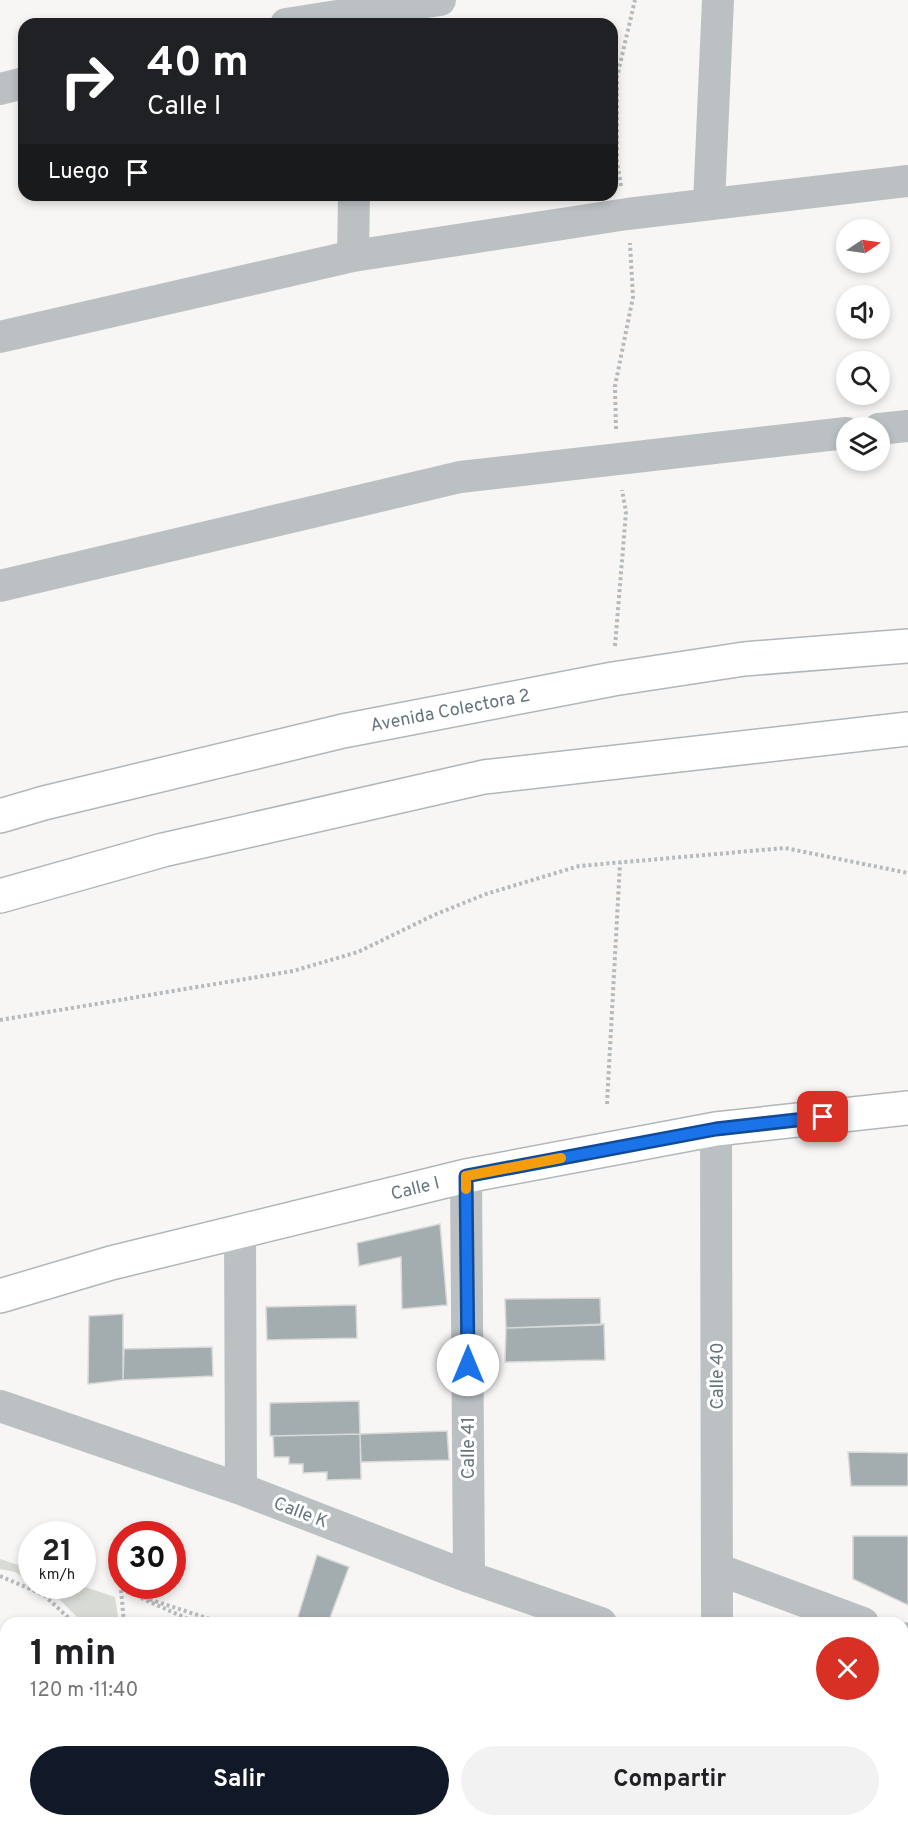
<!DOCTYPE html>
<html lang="es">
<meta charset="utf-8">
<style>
body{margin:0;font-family:Overpass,sans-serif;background:#f2f2f2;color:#202124;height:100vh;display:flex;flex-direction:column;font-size:22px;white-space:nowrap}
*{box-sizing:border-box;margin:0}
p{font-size:20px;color:#757577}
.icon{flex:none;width:33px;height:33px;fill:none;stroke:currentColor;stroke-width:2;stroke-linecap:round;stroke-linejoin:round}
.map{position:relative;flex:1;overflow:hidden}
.sheet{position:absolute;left:0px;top:1617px;width:909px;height:210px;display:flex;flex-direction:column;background:#fff;border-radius:18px 18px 0 0;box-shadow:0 3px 9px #0003}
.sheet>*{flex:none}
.banner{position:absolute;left:18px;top:18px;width:600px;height:183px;border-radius:18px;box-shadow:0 3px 9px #0003;background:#202124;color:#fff;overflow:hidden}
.needle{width:39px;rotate:77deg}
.buttons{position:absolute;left:836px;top:219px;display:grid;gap:12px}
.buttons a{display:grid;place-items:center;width:54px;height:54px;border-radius:50%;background:#fff;box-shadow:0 3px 9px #0003;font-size:30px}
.speed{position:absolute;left:18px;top:1521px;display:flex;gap:12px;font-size:30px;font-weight:700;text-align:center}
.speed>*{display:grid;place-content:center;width:78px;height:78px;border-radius:50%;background:#fff;box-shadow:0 3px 9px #0003;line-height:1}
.speed small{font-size:15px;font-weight:400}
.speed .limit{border:9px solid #d22;background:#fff;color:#111}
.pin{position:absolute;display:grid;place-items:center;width:51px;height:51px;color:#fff;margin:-26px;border-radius:12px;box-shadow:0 3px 9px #0006}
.me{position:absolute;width:66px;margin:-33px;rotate:0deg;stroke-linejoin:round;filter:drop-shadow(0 0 4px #0008)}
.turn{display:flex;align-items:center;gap:21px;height:126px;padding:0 30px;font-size:27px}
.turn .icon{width:78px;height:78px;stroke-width:2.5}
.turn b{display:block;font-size:42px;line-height:51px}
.then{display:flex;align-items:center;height:57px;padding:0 30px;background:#0003;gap:12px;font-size:22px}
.round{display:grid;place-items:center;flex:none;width:63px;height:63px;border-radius:32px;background:#f2f2f2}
.headline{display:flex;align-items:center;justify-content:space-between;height:102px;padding:0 30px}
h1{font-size:36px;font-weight:700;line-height:45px}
.button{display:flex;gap:12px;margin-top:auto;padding:12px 30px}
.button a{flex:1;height:69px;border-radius:36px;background:#111827;color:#fff;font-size:24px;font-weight:700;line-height:69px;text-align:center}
.button a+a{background:#f2f2f2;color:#202124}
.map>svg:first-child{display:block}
.green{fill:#d7dbd3}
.building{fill:#a3adb0;stroke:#d8d8d6;stroke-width:1.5}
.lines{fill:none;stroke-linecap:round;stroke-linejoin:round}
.secondary-casing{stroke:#b0b7ba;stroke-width:36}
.path{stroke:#b6babc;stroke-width:4;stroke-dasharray:3 3;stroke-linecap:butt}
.street{stroke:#bbc1c3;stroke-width:32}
.secondary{stroke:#fff;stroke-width:33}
.route-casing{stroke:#114b97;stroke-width:15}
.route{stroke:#1a73e8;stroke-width:10}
.slow{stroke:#f59e0b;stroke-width:10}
.labels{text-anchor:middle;stroke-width:6;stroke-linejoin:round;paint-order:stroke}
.street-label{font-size:18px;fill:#64767c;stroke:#fff}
</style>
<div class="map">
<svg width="908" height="1827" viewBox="0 0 908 1827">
<rect width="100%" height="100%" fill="#f7f6f4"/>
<path class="green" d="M0,1559L31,1569V1582L15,1572L0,1569Z
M37,1586H82L115,1597L119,1623H83L58,1598Z
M79,1821H146L141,1827H75Z"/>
<path class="building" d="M440,1224L447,1305L402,1309L401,1257L359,1266L357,1243Z
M600,1298L601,1325L506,1328L505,1299Z
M356,1305L357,1338L267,1340L266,1307Z
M123,1314V1380L88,1384L89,1316Z
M604,1324L605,1360L505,1362L506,1328Z
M212,1347L213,1376L123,1380L124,1349Z
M359,1401L360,1434L270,1436V1403Z
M447,1431L449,1460L361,1462L360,1434Z
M360,1434L361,1479L327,1480V1472L303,1473V1464H289V1457H274L273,1436Z
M848,1452L908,1453V1486H851Z
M853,1536H908V1605L853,1579Z
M317,1555L349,1567L328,1623H296Z
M0,1817L6,1821L20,1827H0Z"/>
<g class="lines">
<g class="secondary-casing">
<path id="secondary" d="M0,816L44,803L343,731L613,679L744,659L908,646
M0,896L163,850L484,777L908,729
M0,1296L111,1263L466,1176L716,1129L908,1108"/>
</g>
<path class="path" d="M621,186L617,162V77L635,0
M616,429L615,386L633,297L630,243
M615,646L626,512L622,490
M0,1020L293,971L358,952L434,915L486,894L579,866L785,848L908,873
M607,1104L620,863
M0,1576L44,1595L74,1623
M121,1590L222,1623
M121,1590L124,1623
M141,1598L197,1623
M384,1821L389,1827
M401,1821L404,1827
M73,1827L76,1821
M322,1827L326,1821"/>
<path class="street" d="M286,24L440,0
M0,89L24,83
M709,203L718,0
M353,256L354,195
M0,337L353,256L627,214L908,181
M879,429L908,426
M0,586L460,477L846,433
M716,1129L717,1623
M466,1176L469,1577
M240,1230L241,1489
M0,1406L241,1489L469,1577L601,1623
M717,1569L863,1623
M903,1638L908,1640
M725,1821L726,1827"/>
<use href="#secondary" class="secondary"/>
</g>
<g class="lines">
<g class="route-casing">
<path id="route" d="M468,1365L466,1176L716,1129L823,1117"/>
</g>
<use href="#route" class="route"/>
<path class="slow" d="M466,1189V1176L561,1158"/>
</g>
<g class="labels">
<g class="street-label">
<text transform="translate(450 710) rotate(-11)" y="6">Avenida Colectora 2</text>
<text transform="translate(415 1188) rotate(-14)" y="6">Calle I</text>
<text transform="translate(717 1376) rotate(-90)" y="6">Calle 40</text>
<text transform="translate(468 1448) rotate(-90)" y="6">Calle 41</text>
<text transform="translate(301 1512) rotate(21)" y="6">Calle K</text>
</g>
</g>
</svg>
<div class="buttons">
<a><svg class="needle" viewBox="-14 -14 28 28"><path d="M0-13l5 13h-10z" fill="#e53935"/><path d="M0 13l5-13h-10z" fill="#757577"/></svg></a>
<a><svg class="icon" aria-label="sound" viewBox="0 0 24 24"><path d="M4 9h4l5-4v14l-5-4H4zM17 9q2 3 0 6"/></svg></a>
<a><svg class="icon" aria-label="search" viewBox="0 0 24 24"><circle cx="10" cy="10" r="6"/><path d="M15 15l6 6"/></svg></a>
<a><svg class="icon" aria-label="layers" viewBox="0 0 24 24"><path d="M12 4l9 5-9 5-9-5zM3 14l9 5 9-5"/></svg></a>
</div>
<div class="speed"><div>21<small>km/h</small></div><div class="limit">30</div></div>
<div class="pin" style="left:823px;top:1117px;background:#d93025"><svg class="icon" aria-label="arrive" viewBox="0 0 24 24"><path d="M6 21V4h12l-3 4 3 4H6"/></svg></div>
<svg class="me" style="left:468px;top:1365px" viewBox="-20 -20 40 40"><circle r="19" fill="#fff"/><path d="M0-13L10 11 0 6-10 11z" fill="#1a73e8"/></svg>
<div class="banner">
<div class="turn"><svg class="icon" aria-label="right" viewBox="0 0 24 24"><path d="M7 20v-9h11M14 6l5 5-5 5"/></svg><div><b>40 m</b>Calle I</div></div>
<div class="then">Luego<svg class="icon" aria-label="arrive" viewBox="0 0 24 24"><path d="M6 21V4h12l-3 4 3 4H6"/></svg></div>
</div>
<section class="sheet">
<div class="headline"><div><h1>1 min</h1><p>120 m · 11:40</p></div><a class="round" style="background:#d93025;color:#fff"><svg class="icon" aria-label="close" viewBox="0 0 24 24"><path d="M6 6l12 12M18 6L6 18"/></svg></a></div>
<div class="button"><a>Salir</a><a>Compartir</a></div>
</section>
</div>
